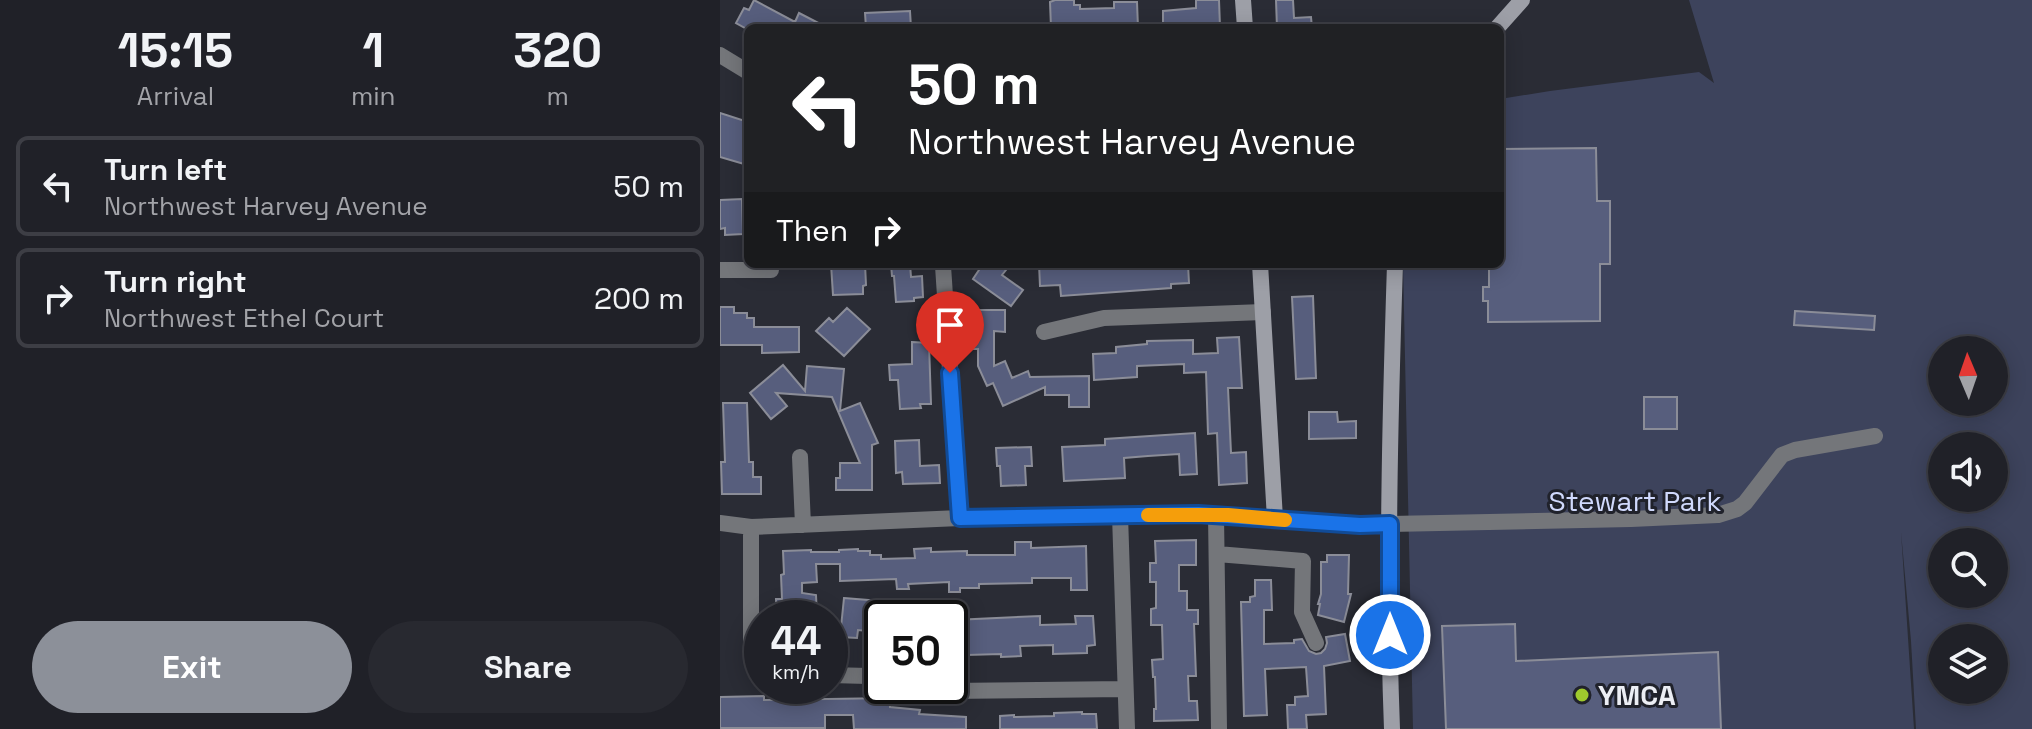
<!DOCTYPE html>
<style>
body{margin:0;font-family:"Space Grotesk",sans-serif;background:#282930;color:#f1f3f6;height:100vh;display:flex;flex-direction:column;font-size:30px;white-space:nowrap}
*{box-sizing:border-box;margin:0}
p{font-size:26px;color:#a2a3a8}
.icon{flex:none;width:44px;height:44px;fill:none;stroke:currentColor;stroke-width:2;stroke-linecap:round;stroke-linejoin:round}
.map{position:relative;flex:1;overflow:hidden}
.drawer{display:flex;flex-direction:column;background:#202128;width:720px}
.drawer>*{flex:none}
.hud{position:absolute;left:24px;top:24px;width:760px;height:244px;border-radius:12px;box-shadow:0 4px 20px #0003,0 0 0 2px #3d3e45;background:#202124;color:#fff;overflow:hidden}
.needle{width:52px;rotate:358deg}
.controls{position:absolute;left:1208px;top:336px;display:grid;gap:16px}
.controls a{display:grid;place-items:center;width:80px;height:80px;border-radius:50%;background:#202128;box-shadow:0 4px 20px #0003,0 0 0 2px #3d3e45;font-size:40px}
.speed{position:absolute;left:24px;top:600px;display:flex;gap:16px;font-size:40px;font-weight:700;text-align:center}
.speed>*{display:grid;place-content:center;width:104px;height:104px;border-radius:50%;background:#202128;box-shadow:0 4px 20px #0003,0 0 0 2px #3d3e45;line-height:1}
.speed small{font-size:20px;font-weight:400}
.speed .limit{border:4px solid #111;border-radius:12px;background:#fff;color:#111}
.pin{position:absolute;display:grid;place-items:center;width:68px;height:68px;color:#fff;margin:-82px -34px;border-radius:50% 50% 50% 0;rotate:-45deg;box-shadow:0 0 8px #0007}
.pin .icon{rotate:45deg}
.me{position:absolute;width:88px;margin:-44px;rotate:0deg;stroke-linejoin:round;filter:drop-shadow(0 0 6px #0008)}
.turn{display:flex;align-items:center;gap:28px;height:168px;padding:0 32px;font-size:36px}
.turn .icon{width:104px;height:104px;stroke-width:2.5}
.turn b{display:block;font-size:56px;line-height:68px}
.then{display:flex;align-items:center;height:76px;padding:0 32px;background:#0003;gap:16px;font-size:30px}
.eta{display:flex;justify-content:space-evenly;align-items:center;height:136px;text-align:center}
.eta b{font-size:48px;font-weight:700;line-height:56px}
.button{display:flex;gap:16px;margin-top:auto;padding:16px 32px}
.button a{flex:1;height:92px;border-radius:48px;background:#8c9099;color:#fff;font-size:32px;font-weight:700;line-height:92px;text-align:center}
.button a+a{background:#282930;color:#f1f3f6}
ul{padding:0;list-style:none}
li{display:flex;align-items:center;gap:24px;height:100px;margin:0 16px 12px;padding:0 16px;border:4px solid #3d3e45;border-radius:12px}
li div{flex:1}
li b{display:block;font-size:30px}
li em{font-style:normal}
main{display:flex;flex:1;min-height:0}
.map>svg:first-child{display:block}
.green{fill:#3d435c;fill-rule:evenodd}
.building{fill:#575e7d;stroke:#8b8d98;stroke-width:2}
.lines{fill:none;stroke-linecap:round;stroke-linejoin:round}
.street{stroke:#74767a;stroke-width:16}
.secondary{stroke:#9d9fa7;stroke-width:16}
.route-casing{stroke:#114b97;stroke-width:20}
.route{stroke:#1a73e8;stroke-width:14}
.slow{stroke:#f59e0b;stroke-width:14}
.poi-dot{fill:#9fca2d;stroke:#20222b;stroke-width:3}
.labels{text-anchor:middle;stroke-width:6;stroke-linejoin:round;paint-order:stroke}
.park-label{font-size:28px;fill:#d0d9fc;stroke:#20222b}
.poi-label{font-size:28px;font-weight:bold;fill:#eceef4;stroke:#20222b;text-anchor:start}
</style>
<main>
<section class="drawer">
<div class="eta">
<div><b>15:15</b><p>Arrival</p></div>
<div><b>1</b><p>min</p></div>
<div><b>320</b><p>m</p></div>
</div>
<ul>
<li><svg class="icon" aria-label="left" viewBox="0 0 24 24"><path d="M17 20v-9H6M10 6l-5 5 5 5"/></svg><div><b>Turn left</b><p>Northwest Harvey Avenue</p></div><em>50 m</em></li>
<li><svg class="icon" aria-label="right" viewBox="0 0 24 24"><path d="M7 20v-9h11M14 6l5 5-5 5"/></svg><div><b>Turn right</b><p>Northwest Ethel Court</p></div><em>200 m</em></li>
</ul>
<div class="button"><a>Exit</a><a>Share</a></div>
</section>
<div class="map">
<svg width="1312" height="729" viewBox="0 0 1312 729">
<rect width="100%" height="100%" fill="#2a2c35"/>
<path class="green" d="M969,0H1312V729H1196L1191,641L1181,532L1194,729H693L683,264H780V99L830,91L979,72L994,83ZM1222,350H1274V402H1222ZM1222,446H1274V498H1222ZM1222,542H1274V594H1222ZM1222,638H1274V690H1222Z"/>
<path class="building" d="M34,0L75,22L79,13L108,28H25L16,23L24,8L29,10Z
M335,0H354V5H360V9L394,8V2H417L418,28H331L330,2Z
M476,0H499L500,27L477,28V24L443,26V11L476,8Z
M556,0H573L574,18L591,17L592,28H557Z
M190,11L191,28H146L145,13Z
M0,113L28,122V151L24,164L0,157Z
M876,148L877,201H890V264H880V321L768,322V301H763V287H769V264H780V149Z
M22,199L23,234L5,235V228L0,229V200Z
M111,264H145L146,285L143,286V294L113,295Z
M171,264H190L191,277L202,276L203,297L194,298V301L176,302L174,276H172Z
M263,264H278L286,270L282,275L303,290L291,306L253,279Z
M319,264H400V267L427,266L426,264H468L469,283L451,284V288L341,296L340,285L320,286Z
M593,296L596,378L576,379L572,297Z
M0,307H14V313H27V318H34V327H79V352L42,353V345H0Z
M127,308L150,329L124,356L96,331L109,318L113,322Z
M258,310H285V332L274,331V366L285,361L292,378L308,371L310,377L369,376V407H349V395H325V387L283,406L273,383L267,386L258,366V349H246V324H258Z
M1075,311L1155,316L1154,330L1074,325Z
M519,337L522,388H508L511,453L526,452L527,483L499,485L497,433L488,434L486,372L464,373V364L417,366V377L374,380L373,354L396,353V347L427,344V341L473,340V354L498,353L497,338Z
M192,342L209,343L211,404H200L201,408L180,409L178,380H170L169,365L192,364Z
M63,365L85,391L87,366L124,369L120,411L140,403L158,443L152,445V490H116V478H120V463H140L112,397L56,393L67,406L51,419L30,393Z
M924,397H957V429H924Z
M3,403H27L29,462H33V477H41V494H2L1,462H5Z
M589,412H617L618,422L636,421V438L589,439Z
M475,433L477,474L460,475L459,454L428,456L404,458L405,478L344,481L342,447L385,445V439Z
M199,440L200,466L219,465L220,483L183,484L182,472L176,473L175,441Z
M311,447L312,466H305L306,485L281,486L280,466H277L276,448Z
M476,540V565H459V591H467V610H478V624H474L476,676H468L469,701H477L478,720L434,721V709H436L435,677H433L432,660L443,659L442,625H431V609L436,608V582H430V563H436L435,541Z
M295,542H311V548L366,546L367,590H351V578H312V583L259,584V588H240V592H229V582L188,584L189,589H177L176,579L120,581V564H96L97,582L82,583V593L96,595L97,618H57L56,599H62L61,575L64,574L63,551L91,550V552H119V550L138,549V551H150V555H161V559L195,558L194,549L211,548V552L247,551V555H295Z
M607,555H629L628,594H631L624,622L598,615L600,604H598L601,594V562H607Z
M535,580H551L552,610H544V644L574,643V640L582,639L589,651L596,654L601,653L605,649L607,643L606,637L625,634L630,661L604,666L606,714L586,715L587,729H568L567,705H575V697L588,696L586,667L545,669L547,715L524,716L521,602H530V597L535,596Z
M124,598L160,601L157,632L138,630L137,638L120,637Z
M320,616V625L356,624L355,616H373L375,645L367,646V653L333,654V645L300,646L301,656L281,657V654L247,655V650L230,651V630H235L234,620Z
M795,624L796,661L998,652L1001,729H726L722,626Z
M44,696V700L170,698V707L200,710L199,714L246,717V729H134L133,715H105V728H0V697Z
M362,712V714H376L377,729H280V716L294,715V717L334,716V713Z"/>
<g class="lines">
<path class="street" d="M0,55L28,72
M223,266L240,518
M0,270H51
M324,332L384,318L543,312
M80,457L83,525
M400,515L407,729
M496,515L499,729
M0,523L31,527L240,518L400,515L478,514L555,519
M670,524L911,519L998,515L1017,509L1025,503L1062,455L1075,450L1155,436
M31,527V644L33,654L42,667
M497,554L583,561L582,612L596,643
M110,675L148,676L162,679
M187,686L199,690L228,691L404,689"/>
<path class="secondary" d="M523,0L525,28
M777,28L802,0
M540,264L555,519L640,525L670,524
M672,729C666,574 670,419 675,264"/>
</g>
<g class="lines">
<g class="route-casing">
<path id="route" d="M230,373L240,518L478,514L640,525L670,524V635"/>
</g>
<use href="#route" class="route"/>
<path class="slow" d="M428,515H508L565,520"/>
</g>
<circle class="poi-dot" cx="862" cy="695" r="8"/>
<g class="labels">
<g class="park-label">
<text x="915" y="511">Stewart Park</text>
</g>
<g class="poi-label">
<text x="878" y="705">YMCA</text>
</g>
</g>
</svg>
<div class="controls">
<a><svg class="needle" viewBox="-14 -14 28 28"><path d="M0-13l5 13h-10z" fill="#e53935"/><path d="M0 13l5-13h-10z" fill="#a2a3a8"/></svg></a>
<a><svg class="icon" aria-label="sound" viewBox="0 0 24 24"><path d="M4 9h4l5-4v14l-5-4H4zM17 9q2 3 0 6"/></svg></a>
<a><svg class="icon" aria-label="search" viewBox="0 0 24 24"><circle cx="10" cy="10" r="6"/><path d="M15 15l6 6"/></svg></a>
<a><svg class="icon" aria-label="layers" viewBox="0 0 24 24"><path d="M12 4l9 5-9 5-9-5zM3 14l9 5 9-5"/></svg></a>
</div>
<div class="speed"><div>44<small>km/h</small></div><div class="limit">50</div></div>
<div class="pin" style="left:230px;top:373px;background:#d93025"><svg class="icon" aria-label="arrive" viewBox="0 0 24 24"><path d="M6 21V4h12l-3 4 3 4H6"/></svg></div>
<svg class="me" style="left:670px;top:635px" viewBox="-20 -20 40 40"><circle r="17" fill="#1a73e8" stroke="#fff" stroke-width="3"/><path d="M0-11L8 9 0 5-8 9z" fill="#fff"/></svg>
<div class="hud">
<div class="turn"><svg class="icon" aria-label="left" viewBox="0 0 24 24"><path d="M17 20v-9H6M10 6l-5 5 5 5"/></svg><div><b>50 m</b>Northwest Harvey Avenue</div></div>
<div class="then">Then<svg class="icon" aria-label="right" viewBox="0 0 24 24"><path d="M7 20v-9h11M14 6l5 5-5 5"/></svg></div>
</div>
</div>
</main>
